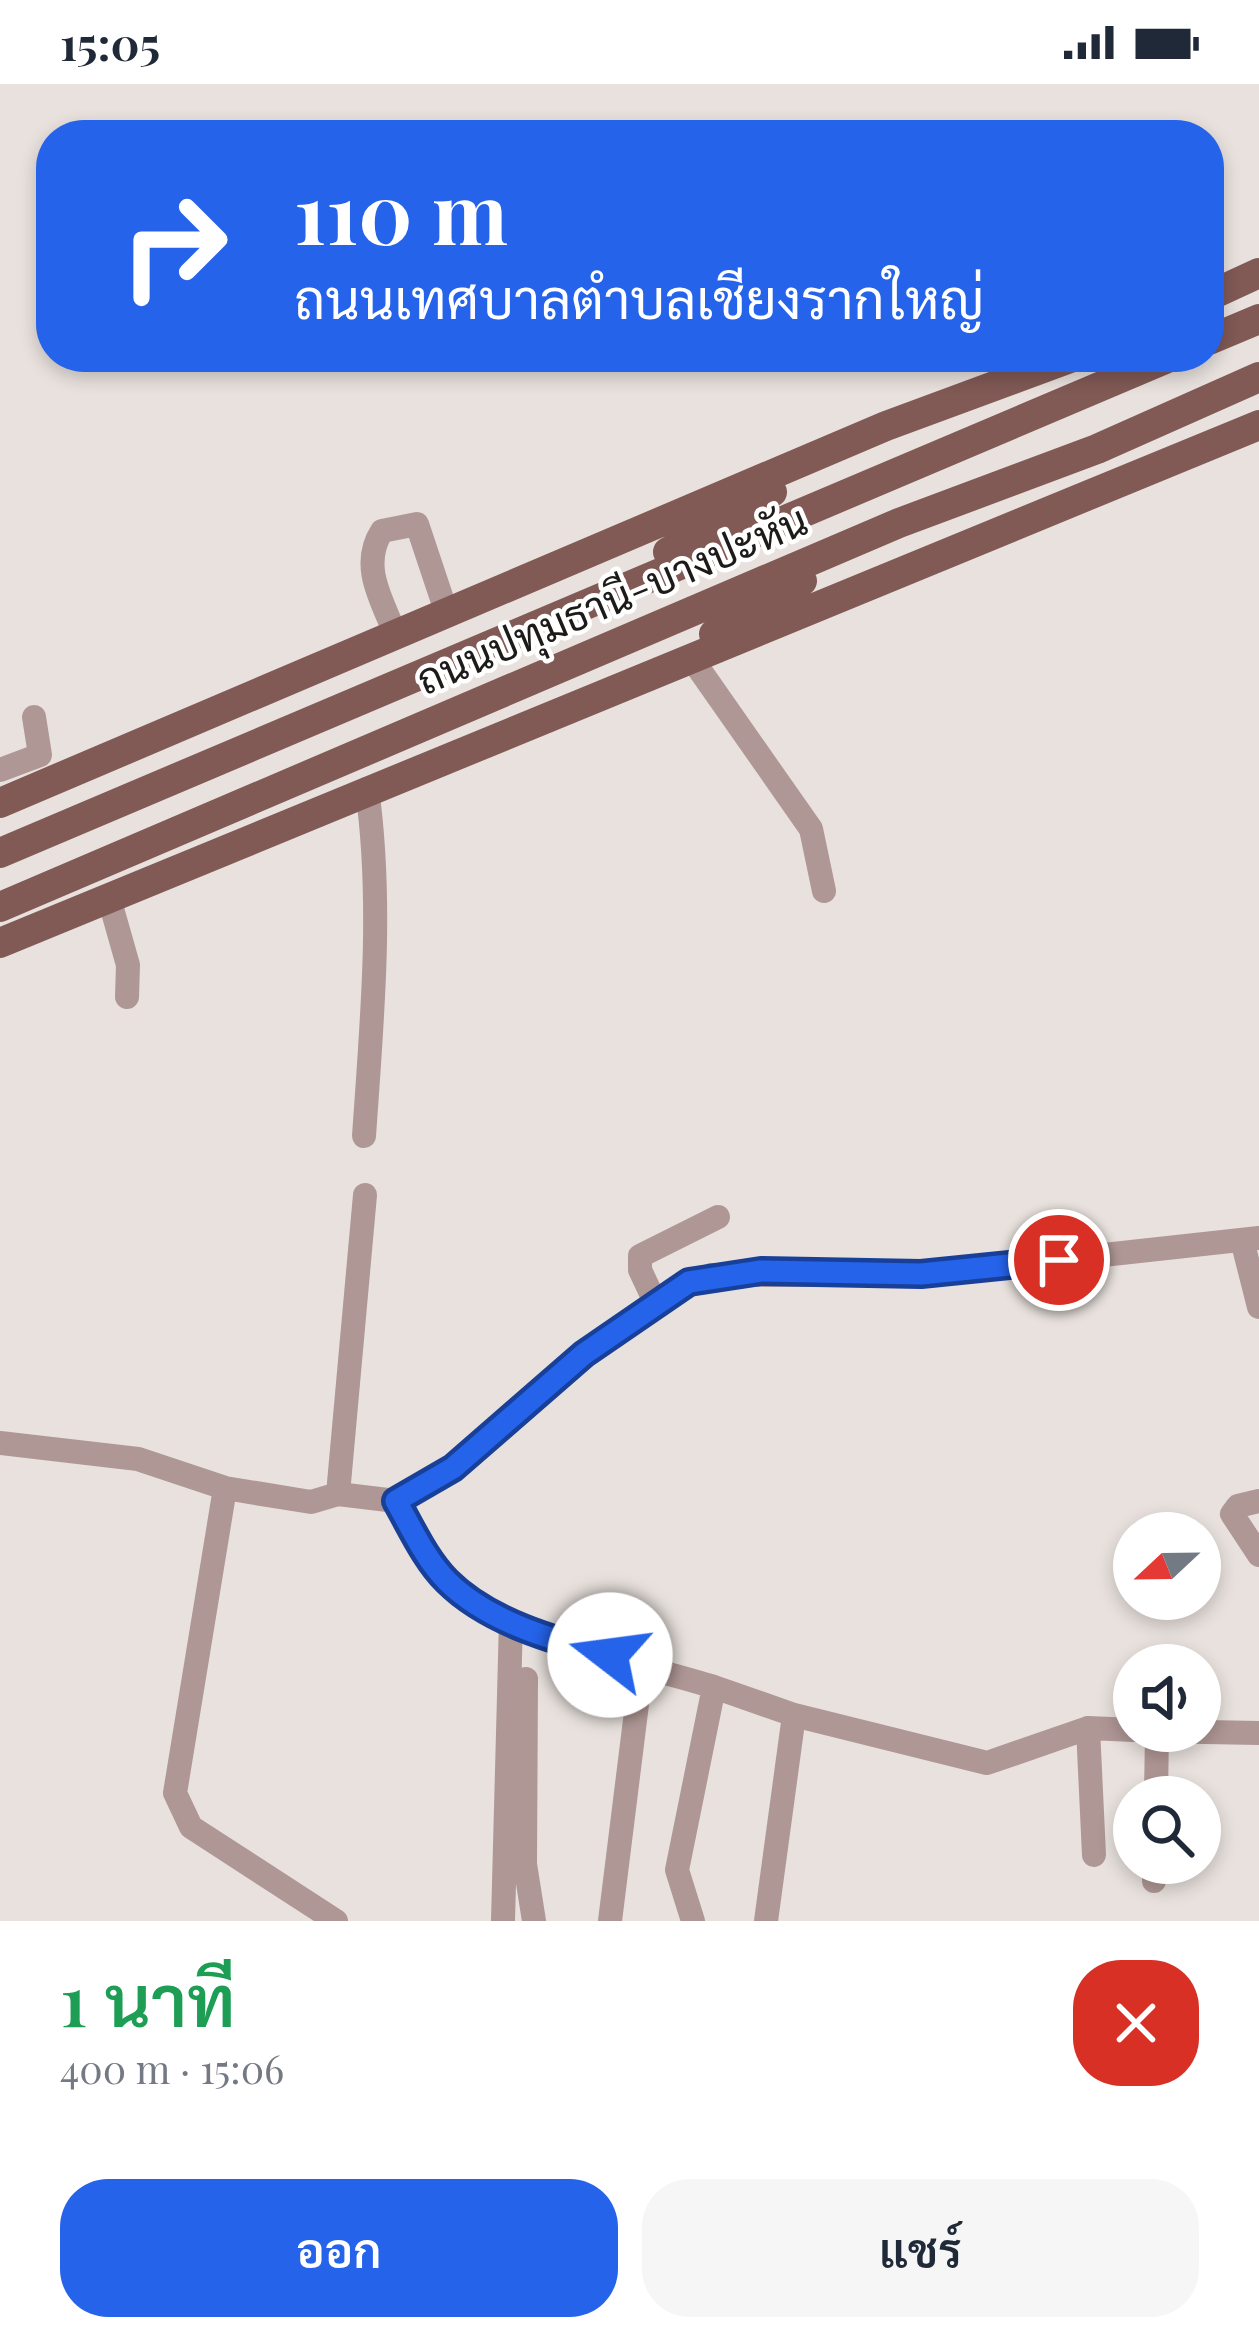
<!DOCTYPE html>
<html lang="th">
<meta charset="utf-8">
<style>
body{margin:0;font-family:"Playfair Display",Sarabun,serif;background:#f6f6f7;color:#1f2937;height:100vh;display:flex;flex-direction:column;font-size:45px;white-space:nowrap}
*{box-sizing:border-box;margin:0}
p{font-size:39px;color:#747a83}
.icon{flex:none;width:66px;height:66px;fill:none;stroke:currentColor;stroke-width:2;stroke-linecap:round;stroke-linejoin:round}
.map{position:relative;height:1837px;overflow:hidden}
.details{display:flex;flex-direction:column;background:#fff;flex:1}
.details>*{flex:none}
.banner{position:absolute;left:36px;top:36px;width:1188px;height:252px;border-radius:48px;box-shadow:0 6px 18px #0003;background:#2563eb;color:#fff;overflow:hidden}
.needle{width:78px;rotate:248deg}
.fabs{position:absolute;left:1113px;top:1428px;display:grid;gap:24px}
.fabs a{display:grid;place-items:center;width:108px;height:108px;border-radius:50%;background:#fff;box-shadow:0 6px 18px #0003;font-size:60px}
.pin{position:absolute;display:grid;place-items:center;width:102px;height:102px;color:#fff;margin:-51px;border:6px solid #fff;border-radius:50%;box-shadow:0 3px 12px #0007}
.me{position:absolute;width:132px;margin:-66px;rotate:285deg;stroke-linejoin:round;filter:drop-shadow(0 0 9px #0008)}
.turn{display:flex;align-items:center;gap:42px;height:252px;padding:0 60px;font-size:54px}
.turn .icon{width:156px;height:156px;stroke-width:2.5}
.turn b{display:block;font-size:84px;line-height:102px}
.round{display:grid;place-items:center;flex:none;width:126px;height:126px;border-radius:48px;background:#f6f6f7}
.overview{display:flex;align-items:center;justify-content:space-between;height:204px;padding:0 60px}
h1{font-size:72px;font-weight:600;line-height:90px;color:#1e9e55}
.action{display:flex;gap:24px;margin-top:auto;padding:24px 60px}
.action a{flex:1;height:138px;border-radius:48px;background:#2563eb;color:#fff;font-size:48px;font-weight:600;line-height:138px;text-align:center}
.action a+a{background:#f6f6f7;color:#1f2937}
.status{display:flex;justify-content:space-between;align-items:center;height:84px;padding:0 60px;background:#fff;direction:ltr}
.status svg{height:33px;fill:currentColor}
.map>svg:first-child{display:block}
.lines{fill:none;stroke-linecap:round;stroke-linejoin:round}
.minor{stroke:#af9795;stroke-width:24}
.major{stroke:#815955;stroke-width:30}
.route-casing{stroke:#184099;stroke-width:30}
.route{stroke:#2563eb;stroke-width:21}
.labels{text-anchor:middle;stroke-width:9;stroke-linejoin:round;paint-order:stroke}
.street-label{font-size:42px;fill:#1d1b19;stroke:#fff}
</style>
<div class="status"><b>15:05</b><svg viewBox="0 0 49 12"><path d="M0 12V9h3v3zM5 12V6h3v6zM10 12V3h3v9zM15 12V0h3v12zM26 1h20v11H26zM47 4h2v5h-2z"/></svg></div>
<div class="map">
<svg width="1259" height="1837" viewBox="0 0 1259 1837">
<rect width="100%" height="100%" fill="#e8e1dd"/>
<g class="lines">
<path class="minor" d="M395,549C381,515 360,481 382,447L417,440L446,527
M692,575L811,745L824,807
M0,686L40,671L34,633
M109,814L128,881L127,913
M364,1052C372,936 383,820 367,705
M1242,1156L1259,1223
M655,1218L640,1186V1172L718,1133
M0,1359L138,1375L225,1404L311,1418L338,1410L396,1417L453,1384L584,1270L655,1218L711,1191H921L1259,1154
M225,1404L175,1709L191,1743L336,1837
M338,1410L365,1111
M396,1417C411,1443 425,1474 446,1496C505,1556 635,1578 714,1603L677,1786L693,1837
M1259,1417L1238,1422L1232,1430L1259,1471
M526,1595L525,1780L534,1837
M714,1603L794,1631L987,1679L1088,1644L1134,1646
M1088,1644L1094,1771
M1152,1647L1259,1649
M1156,1713L1157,1647
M1154,1797V1779
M503,1837L511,1536
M610,1837L642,1580
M766,1837L794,1631"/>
<path class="major" d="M1209,212L1259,189
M1209,256L1259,235
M668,468L772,408
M714,550L802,497
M0,719L886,342L1073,273
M0,769L1170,273
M0,823L899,439L1097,365L1259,293
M0,859L1259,341"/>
</g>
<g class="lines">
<g class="route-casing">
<path id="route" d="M610,1571C555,1557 488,1538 447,1497C425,1475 411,1443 396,1417L453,1384L584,1270L689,1198L761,1187L921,1190L1059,1176"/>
</g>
<use href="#route" class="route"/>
</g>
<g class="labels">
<g class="street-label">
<text transform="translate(612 516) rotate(-23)" y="15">ถนนปทุมธานี-บางปะหัน</text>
</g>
</g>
</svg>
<div class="fabs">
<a><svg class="needle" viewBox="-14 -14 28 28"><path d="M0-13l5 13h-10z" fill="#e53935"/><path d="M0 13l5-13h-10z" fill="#747a83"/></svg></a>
<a><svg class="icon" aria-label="sound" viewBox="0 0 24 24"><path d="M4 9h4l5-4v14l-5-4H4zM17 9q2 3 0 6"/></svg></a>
<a><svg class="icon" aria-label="search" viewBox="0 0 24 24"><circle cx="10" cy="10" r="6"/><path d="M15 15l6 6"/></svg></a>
</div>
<div class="pin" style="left:1059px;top:1176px;background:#d93025"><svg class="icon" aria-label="arrive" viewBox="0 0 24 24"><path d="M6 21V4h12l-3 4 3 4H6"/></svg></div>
<svg class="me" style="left:610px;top:1571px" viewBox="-20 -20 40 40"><circle r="19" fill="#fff"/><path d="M0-13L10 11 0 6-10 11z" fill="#2563eb"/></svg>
<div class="banner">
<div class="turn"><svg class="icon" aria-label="right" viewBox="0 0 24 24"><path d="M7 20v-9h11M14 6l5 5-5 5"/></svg><div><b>110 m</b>ถนนเทศบาลตำบลเชียงรากใหญ่</div></div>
</div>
</div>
<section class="details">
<div class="overview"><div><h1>1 นาที</h1><p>400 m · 15:06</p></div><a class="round" style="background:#d93025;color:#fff"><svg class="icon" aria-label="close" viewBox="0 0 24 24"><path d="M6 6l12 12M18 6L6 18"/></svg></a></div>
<div class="action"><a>ออก</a><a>แชร์</a></div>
</section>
